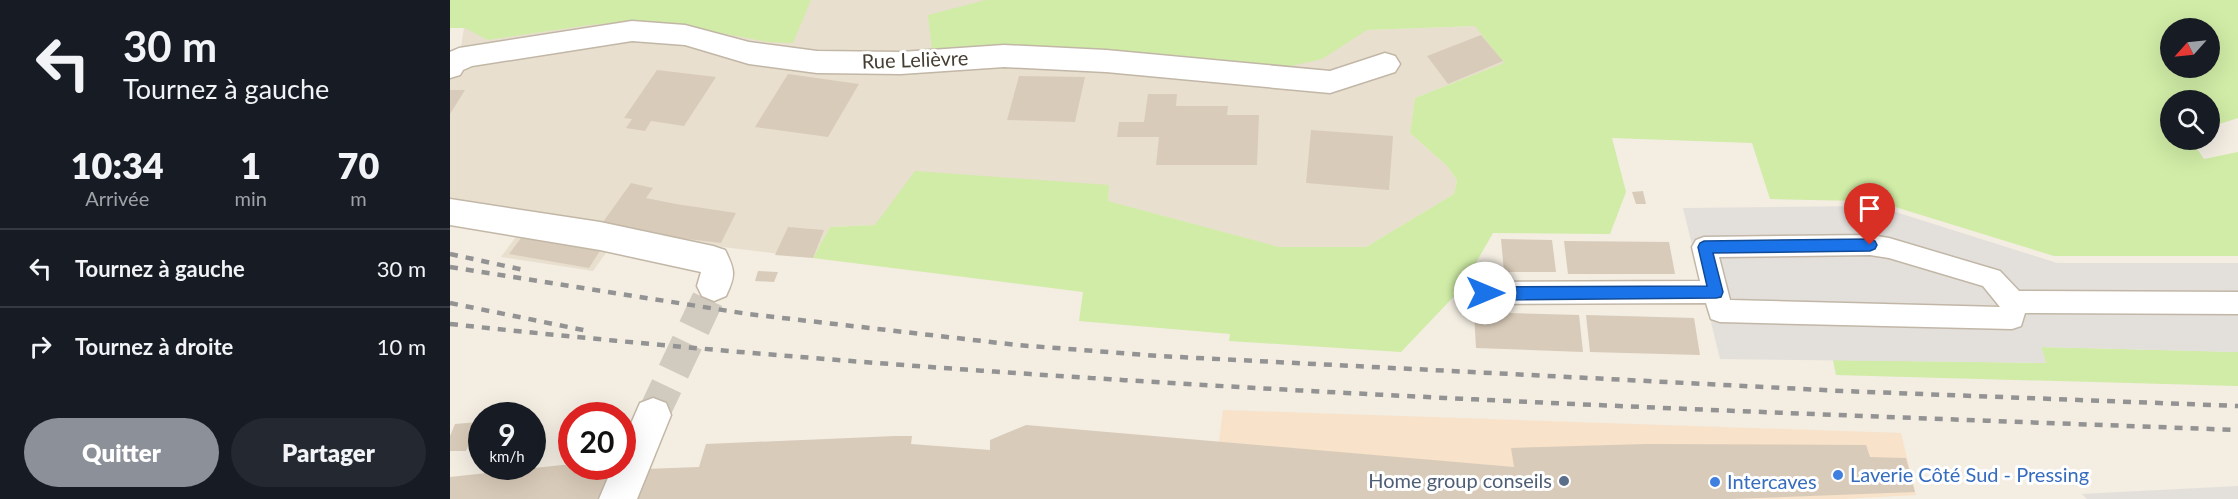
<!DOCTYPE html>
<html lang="fr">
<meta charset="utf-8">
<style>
body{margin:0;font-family:Lato,sans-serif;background:#242831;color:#f1f3f6;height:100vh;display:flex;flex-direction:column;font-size:22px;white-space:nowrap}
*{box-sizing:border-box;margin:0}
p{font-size:20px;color:#9ea1a6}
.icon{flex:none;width:33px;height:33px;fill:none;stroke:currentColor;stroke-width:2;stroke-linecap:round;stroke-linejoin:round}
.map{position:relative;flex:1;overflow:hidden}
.details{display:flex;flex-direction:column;background:#171b24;width:450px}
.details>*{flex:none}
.banner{background:#171b24;color:#f1f3f6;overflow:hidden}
.needle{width:39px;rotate:243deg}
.fabs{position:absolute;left:1710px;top:18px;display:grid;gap:12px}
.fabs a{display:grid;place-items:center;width:60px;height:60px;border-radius:50%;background:#171b24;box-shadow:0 6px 24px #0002;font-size:30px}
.speed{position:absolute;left:18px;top:402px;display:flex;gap:12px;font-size:30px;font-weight:700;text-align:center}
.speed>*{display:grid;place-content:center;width:78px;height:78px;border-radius:50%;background:#171b24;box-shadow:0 6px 24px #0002;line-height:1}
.speed small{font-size:15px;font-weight:400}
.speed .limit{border:9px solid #d22;background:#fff;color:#111}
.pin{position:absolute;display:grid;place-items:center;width:51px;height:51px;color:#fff;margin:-62px -26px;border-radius:50% 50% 50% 0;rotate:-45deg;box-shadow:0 0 6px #0007}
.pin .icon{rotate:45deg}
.me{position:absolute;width:66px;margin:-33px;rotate:90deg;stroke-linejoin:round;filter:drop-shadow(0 0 4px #0008)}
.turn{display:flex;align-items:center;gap:21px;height:126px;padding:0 24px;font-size:27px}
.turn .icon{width:78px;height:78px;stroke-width:2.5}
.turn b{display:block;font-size:42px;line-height:51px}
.eta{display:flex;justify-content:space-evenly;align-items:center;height:102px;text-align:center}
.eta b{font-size:36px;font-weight:800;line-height:42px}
.action{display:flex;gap:12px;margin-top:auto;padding:12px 24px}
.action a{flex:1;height:69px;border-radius:36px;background:#8c9099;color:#fff;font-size:24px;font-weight:800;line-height:69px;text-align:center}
.action a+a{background:#242831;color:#f1f3f6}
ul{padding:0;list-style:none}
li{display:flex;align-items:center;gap:18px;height:78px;padding:0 24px;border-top:2px solid #363941}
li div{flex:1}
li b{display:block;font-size:22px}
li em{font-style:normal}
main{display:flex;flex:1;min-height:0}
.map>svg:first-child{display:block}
.residential{fill:#e8dfcf}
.commercial{fill:#f8e2ca}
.green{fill:#d0eca6;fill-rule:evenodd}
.parking{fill:#e3dfdb}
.building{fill:#d9cbb9}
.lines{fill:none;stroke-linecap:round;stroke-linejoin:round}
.minor-tunnel{stroke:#d0cabf;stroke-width:32;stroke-dasharray:32 16;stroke-linecap:butt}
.service-casing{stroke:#c2b7a7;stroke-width:3}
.minor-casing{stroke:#c2b7a7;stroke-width:3}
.service{fill:#fff;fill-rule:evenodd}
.minor{fill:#fff;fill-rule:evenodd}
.rail{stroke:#939393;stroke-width:4.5;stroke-dasharray:8 8;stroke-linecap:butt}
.route{fill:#1a73e8;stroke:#114b97;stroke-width:1.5}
.shop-dot{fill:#3f7fe0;stroke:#fff;stroke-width:2}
.service-dot{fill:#5c6f8a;stroke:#fff;stroke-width:2}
.labels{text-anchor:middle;stroke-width:6;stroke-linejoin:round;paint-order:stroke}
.street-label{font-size:20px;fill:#453d32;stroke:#fff}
.shop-label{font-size:20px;fill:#366cbe;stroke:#fff;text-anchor:start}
.service-label{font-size:20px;fill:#4e5e75;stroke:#fff;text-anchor:end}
</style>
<main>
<section class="details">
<div class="banner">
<div class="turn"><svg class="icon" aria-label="left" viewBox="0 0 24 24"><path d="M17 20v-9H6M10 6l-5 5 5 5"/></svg><div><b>30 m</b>Tournez à gauche</div></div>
</div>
<div class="eta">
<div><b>10:34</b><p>Arrivée</p></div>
<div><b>1</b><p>min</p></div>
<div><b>70</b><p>m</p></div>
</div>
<ul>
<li><svg class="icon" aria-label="left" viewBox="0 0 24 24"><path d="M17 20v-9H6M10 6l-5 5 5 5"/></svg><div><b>Tournez à gauche</b></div><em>30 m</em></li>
<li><svg class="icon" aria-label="right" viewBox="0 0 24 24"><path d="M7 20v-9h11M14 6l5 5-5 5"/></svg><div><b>Tournez à droite</b></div><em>10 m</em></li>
</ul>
<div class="action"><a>Quitter</a><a>Partager</a></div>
</section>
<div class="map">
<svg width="1788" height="499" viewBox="0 0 1788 499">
<rect width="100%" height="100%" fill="#f3ede2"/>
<path class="residential" d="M0,0H917V30L1026,26L1055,63L965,98L960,133L997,166L1007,180L1004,194L916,247H829L657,201L658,185L425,225L380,227L363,258L207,239L171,232L143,271L51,257L85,211L0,198V79L8,65L14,28L0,15Z"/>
<path class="commercial" d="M773,410L1451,433L1466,495L1392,499H762Z"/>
<path class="green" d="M0,0H361L343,43L318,42L212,22L185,21L139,25L38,40L15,28H0Z
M536,0H1788V118L1760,127V100H1720V140H1741L1754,159L1788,152V256H1604L1442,206L1408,201L1320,199L1302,143L1162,138L1176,192L1160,234L1043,233L1011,289L951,352L779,341L780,334L629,321L633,292L363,258L380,227L425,225L465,171L659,185L658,201L829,247H916L1004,194L1007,180L997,166L960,133L965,98L1054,63L1025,26L917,30L872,59L841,66L679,55L482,50L478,15ZM1720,28H1760V68H1720Z
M1591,347L1788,352V386L1386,375L1383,360L1596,363Z"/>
<path class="parking" d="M1417,206L1436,209L1607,263H1788V352L1591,347L1596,363L1270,359L1233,208Z
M1788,486V499H1637L1632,494Z"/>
<path class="building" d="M1031,35L1053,61L998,84L977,56Z
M207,70L266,77L234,126L201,121L195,131L176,128L182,119L174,118Z
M338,74L409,84L378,137L305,127Z
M569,76L635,77L625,122L557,120Z
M0,90H15L0,114Z
M698,94H727L726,106H778L777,115H809L807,165H706L709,137H667L669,122H694Z
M861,130L943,136L939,190L856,183Z
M181,183L203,188L196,198L226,204L286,213L271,243L204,235L153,222Z
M1193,191L1196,204H1186L1182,192Z
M338,227L374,230L363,258L325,255Z
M74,234L153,246L139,268L59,254Z
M1051,239L1102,240L1106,272H1054Z
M1114,241L1219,242L1225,274H1118Z
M308,271L328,272L324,282L305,281Z
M1024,312L1129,315L1133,352L1026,348Z
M1136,315L1244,318L1250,355L1140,352Z
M29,422L16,451H0V436L5,424Z
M576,425L1064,467L1061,448L1196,444L1416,445L1420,457L1456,458L1465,492L1281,499H182L195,469L249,467L256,444L446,436H462L461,444L540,450V440Z
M122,464V466H162L149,499H0V477Z"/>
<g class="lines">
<path class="minor-tunnel" d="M203,415L264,286"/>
<g class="service-casing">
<path id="service" d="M1420,235L1439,238L1550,271L1569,291L1788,292V314L1575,313L1571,326L1562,329L1270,322L1261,319L1256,303L1035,304L1026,301L1023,293L1026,285L1035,282L1250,281L1242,247L1246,240L1254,237ZM1420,255L1439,258L1533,286L1550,307L1280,300L1269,257Z"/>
</g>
<g class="minor-casing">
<path id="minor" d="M182,21L235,25L299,42L367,51L451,52L554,45L656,50L880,71L935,53L945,56L950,64L945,72L880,93L656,72L554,67L451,74L367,73L299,64L235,45L182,41L22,66L13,70L10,75L0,78V52L9,48Z
M0,199L150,222L263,246L275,250C285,270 286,275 276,296L264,301L252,296L247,286L251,272L150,250L0,225Z
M203,398L216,403L221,415L187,499H149L163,466H172V444L190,403Z"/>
</g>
<use href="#service" class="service"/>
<use href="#minor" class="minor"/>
<path class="rail" d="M0,254L74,270
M0,267L298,314L567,345L709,356L1392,391L1788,406
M0,303L138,331
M0,324C594,388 1192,408 1788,430"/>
</g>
<path class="route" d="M1420,239L1425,241L1427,245L1425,249L1420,251L1263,253L1273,292L1271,297L1266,298L1035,300L1030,298L1028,293L1030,289L1035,287L1257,286L1248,247L1250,243L1254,241Z"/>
<g class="shop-dot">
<circle cx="1388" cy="475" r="6"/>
<circle cx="1265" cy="482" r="6"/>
</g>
<circle class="service-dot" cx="1114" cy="481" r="6"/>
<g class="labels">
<g class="street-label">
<text transform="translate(465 60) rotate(-2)" y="7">Rue Lelièvre</text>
</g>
<g class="shop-label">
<text x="1400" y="482">Laverie Côté Sud - Pressing</text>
<text x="1277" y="489">Intercaves</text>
</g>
<g class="service-label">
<text x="1102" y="488">Home group conseils</text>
</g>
</g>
</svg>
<div class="fabs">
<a><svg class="needle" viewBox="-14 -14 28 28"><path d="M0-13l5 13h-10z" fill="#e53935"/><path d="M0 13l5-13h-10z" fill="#9ea1a6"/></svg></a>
<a><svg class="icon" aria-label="search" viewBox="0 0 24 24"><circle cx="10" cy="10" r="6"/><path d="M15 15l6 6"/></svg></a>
</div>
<div class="speed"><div>9<small>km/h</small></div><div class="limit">20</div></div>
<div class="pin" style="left:1420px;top:245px;background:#d93025"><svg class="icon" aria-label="arrive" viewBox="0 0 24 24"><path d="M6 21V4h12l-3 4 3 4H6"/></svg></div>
<svg class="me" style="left:1035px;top:293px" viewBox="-20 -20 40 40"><circle r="19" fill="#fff"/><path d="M0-13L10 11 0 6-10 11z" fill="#1a73e8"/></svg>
</div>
</main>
